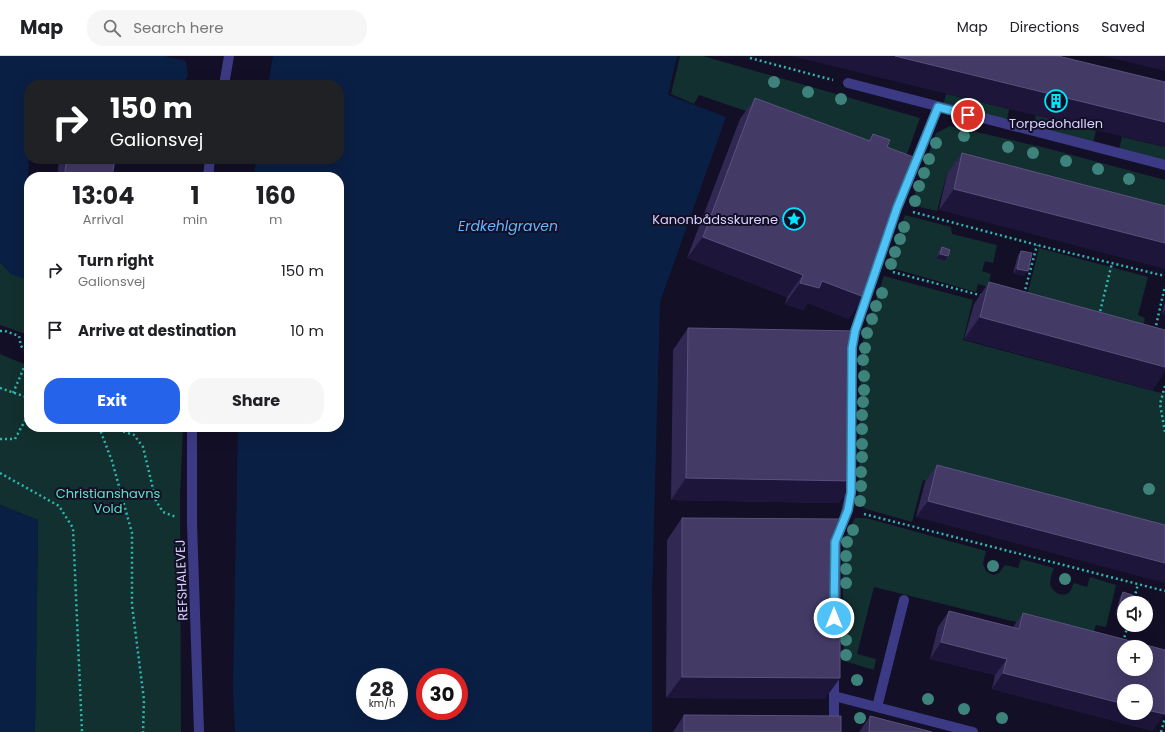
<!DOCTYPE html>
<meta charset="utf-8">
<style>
body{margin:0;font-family:Poppins,sans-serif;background:#f6f6f6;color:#202124;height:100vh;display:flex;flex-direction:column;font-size:15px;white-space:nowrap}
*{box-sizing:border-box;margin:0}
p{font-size:13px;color:#757577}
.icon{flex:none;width:22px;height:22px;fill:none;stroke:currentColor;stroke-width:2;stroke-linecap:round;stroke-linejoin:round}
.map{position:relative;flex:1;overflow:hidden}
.sheet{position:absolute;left:24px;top:116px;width:320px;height:260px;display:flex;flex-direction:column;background:#fff;border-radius:16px;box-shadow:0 4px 16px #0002}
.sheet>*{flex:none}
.top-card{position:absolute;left:24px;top:24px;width:320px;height:84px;border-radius:16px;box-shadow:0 4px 16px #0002;background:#202124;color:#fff;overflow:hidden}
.controls{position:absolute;left:1117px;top:540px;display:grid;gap:8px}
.controls a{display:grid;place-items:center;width:36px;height:36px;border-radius:50%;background:#fff;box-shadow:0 4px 16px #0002;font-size:20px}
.speed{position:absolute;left:356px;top:612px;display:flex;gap:8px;font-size:20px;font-weight:700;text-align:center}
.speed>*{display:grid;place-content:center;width:52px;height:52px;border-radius:50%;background:#fff;box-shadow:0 4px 16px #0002;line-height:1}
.speed small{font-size:10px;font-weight:400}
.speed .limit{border:6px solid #d22;background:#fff;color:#111}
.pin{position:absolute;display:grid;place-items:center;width:34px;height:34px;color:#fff;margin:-17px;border:2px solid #fff;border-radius:50%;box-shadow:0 1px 4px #0007}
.me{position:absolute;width:44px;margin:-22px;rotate:0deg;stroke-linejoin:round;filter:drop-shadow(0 0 3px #0008)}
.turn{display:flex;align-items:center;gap:14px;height:84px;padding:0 20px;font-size:18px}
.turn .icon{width:52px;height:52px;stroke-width:2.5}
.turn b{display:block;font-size:28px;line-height:34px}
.eta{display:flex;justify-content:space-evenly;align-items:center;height:68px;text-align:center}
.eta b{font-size:24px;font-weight:700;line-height:28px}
.action{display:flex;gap:8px;margin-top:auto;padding:8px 20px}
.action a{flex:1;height:46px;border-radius:16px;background:#2563eb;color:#fff;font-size:16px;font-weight:700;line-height:46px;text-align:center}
.action a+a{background:#f6f6f6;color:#202124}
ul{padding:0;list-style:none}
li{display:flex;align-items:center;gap:12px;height:60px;padding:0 20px}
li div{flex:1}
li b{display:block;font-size:15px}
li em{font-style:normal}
header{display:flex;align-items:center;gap:24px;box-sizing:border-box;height:56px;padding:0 20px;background:#fff;border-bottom:1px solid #e0e0e0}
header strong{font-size:19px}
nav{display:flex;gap:22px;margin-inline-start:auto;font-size:14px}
.search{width:280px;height:36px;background:#f6f6f6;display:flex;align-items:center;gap:10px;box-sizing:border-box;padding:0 14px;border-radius:16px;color:#757577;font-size:15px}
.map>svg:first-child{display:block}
.green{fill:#12302f}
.water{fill:#0a1f44;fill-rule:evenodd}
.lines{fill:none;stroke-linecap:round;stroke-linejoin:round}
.path{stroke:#2fb8b0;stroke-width:2.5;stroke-dasharray:2 3;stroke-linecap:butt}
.minor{stroke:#3d3a85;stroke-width:10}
.tree{fill:#3d827b}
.wall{fill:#312854}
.shaded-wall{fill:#1d163a}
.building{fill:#433a66;stroke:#5a527e;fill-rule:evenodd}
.route-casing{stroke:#337fa1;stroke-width:10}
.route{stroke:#4fc3f7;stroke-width:7}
.labels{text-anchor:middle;stroke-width:4;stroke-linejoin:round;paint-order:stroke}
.poi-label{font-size:13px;fill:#d9d4ff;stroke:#130f26}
.park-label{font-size:13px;fill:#5fe0c0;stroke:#130f26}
.street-label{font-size:13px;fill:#d9d4ff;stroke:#130f26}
.water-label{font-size:14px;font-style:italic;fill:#62b6ff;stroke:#130f26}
</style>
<header>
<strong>Map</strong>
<div class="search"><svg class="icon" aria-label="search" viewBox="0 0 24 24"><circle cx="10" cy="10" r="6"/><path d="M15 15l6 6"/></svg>Search here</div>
<nav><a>Map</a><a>Directions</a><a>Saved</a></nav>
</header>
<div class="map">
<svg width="1165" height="676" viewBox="0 0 1165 676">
<rect width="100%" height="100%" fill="#130f26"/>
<path class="green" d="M680,0H703L920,62L903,109L699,39L694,48L671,38Z
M946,38L1009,53L1007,65L943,50Z
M1036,59L1096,75L1093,87L1032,72Z
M950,70L1046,92L1165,124V174L947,117L937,155L911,149L936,77Z
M1122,81L1165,91V105L1119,93Z
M905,159L951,171L952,178L997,189L993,207L985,205L982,215L991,218L988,231L978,228L976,236L888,211Z
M1039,192L1148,221L1138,259L1145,262L1142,274L1025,248Z
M0,206L11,218L29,224V279L0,269Z
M884,220L973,244L963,284L1165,338V486L923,424L912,466L866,453L858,448L861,292L867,269Z
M0,298L29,310V371H183L180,441L181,676H35L38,464L0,449Z
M855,462H866L986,495L983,508L986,515L993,519L999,517L1005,509L1018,512L1021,503L1054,512C1052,517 1050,523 1050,528C1052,535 1060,541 1067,538C1071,536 1072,530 1074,527L1087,531L1090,521L1116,529L1106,571L1096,569L1093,577L1015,572L1016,566L874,531L857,598L876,603L874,614L844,605L842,500L845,482Z"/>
<path class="water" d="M0,0H166C172,4 181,1 186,6L188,19L183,29H29V103L26,156L29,168V224L11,218L0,206Z
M273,0H677L668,39L726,61L660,246L652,541V676H235L233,632L238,371H339V121H254L256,103H339V29H268ZM365,621H399V655H365ZM425,621H459V655H425Z
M0,449L38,464L35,676H0Z"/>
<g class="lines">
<path class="path" d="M750,2L833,24
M913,156L1037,189L1165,220
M893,216L983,240
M1024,238L1037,189
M1099,260L1112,207
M1155,274L1165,230
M0,275H5L19,280L21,290L29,298
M1165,330L1160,348L1165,376
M0,332L29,342
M13,337L29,300
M99,371L112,405L132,477V549L144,644L143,676
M109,371L134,379L143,391L156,445L163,456L176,461
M0,383H15L29,357
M0,417L59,450L73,472L82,676
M864,458L1165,535
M1133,547L1138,528
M1123,586L1128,569
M1161,676L1165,662"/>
<path class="minor" d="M848,27L1165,109
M224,29L229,0
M208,121L210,103
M853,287L855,275L862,254L897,152L938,51
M192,371V467L199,676
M835,486C846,460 851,445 851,417
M834,640L973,676
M877,651L904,544
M834,676V616"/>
</g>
<g class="tree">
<circle cx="774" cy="26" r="6"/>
<circle cx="808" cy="36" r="6"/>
<circle cx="841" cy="43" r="6"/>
<circle cx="964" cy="80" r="6"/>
<circle cx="936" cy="87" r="6"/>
<circle cx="1008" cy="91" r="6"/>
<circle cx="1033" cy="97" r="6"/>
<circle cx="929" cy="103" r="6"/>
<circle cx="1066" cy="105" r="6"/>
<circle cx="1098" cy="113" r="6"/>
<circle cx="924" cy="117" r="6"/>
<circle cx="1129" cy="123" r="6"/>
<circle cx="919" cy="130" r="6"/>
<circle cx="915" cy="145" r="6"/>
<circle cx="904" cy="171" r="6"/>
<circle cx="900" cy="183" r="6"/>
<circle cx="895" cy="196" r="6"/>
<circle cx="891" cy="208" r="6"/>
<circle cx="882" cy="237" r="6"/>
<circle cx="876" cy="250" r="6"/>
<circle cx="872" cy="263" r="6"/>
<circle cx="867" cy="277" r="6"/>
<circle cx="865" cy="292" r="6"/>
<circle cx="863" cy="304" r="6"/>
<circle cx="864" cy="320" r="6"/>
<circle cx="864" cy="334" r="6"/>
<circle cx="863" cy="346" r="6"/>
<circle cx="862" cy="359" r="6"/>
<circle cx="862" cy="373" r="6"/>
<circle cx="862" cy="388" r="6"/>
<circle cx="862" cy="401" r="6"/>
<circle cx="861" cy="416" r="6"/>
<circle cx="861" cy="430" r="6"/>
<circle cx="1149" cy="433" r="6"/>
<circle cx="860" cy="445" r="6"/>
<circle cx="853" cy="474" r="6"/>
<circle cx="847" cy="486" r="6"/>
<circle cx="846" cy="500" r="6"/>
<circle cx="993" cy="510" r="6"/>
<circle cx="846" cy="513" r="6"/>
<circle cx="1065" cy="523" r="6"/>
<circle cx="846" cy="527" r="6"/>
<circle cx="845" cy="570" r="6"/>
<circle cx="846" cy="584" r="6"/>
<circle cx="846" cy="599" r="6"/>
<circle cx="857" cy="624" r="6"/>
<circle cx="928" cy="643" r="6"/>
<circle cx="964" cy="653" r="6"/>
<circle cx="860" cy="662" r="6"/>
<circle cx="1002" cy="662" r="6"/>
</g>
<path class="wall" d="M755,42L868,84L873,78L887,91L849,263L808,247L803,254L785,248L787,241L687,202L740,63Z
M962,97L1165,150L939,154L947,118Z
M59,103H115L112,121H57Z
M942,191L945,205L936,202L938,196Z
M1021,195L1024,220L1013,217L1018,199Z
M989,226L1153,334L964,283L974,248Z
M1165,245V259L1162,258Z
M688,272L854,425L839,447L671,444L673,294Z
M937,409L1165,469L916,461L925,426Z
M682,462L825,643L666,642L667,484Z
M1123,536L1124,547V561L1115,559L1120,541Z
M949,555L1013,571L1023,557L1153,675L992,633L995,619L930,603L938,571Z
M684,659L841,676H673Z
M870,660L932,676H859Z"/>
<path class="shaded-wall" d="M791,0H895L1165,66V91Z
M1103,0H1165V15Z
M954,133L1165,187V213L939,154Z
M703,181L803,219L787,241L687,202Z
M940,198L948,200L945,205L936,202Z
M1017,213L1028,215L1024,220L1013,217Z
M822,225L864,241L849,263L808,247L803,254L785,248L800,227Z
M1165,254V259L1162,258Z
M980,261L1165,311V316L1153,334L964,283Z
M686,422L854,425L839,447L671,444Z
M928,445L1165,507V527L916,461Z
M1118,554L1124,556V561L1115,559Z
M941,586L1007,603L995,619L930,603Z
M1003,617L1124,648V657H1146V654L1165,658L1153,675L992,633Z
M682,621L840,622L825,643L666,642Z"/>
<path class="building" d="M895,0H1058L1165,26V66Z
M755,42L870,85L873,78L890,84L887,91L916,102L864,241L822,225L819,232L800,227L803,219L703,181Z
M962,97L1165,150V187L954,133Z
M67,103H115L112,121H64Z
M942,191L950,194L948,200L940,198Z
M1021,195L1032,197L1028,215L1017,213Z
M989,226L1165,274V311L980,261Z
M688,272L856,275L854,425L686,422Z
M937,409L1165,469V507L928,445Z
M682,462L840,463V622L682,621Z
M1123,536L1135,540L1133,547H1124V556L1118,554Z
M949,555L1019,573L1023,557L1165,594V658L1146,654V635H1124V648L1003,617L1007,603L941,586ZM1124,591H1146V613H1124Z
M684,659L841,660V676H684Z
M870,660L932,676H869Z"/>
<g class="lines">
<g class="route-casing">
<path id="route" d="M834,562L835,486L848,454L851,437L852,292L855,275L897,152L938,51L968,59"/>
</g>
<use href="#route" class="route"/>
</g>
<defs>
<g id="building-ring" transform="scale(1.15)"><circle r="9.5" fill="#130f26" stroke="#00e5ff" stroke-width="1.5"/><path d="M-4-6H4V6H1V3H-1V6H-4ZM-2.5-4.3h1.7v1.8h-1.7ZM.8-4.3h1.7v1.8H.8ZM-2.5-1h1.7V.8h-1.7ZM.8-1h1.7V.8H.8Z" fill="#00e5ff"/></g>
<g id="sight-ring" transform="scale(1.15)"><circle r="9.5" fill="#130f26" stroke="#00e5ff" stroke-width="1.5"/><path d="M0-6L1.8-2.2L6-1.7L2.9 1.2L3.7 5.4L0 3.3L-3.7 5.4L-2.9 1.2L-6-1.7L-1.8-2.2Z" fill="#00e5ff"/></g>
</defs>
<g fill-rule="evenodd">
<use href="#building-ring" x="1056" y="45"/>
<use href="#sight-ring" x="794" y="163"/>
</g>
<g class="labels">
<g class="poi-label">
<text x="1056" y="72">Torpedohallen</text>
<text x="778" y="168" text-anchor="end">Kanonbådsskurene</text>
</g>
<g class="park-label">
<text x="108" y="442">Christianshavns<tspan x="108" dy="15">Vold</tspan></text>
</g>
<g class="street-label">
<text transform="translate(181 524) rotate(-92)" y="5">REFSHALEVEJ</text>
</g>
<g class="water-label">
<text x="508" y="175">Erdkehlgraven</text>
</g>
</g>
</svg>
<div class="controls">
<a><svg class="icon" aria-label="sound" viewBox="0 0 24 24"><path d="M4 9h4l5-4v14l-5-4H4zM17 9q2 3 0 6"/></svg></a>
<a>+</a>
<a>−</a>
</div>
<div class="speed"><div>28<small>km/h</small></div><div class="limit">30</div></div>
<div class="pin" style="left:968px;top:59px;background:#d93025"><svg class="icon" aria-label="arrive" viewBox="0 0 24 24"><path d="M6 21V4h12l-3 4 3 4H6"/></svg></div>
<svg class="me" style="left:834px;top:562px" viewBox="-20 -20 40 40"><circle r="17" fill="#4fc3f7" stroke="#fff" stroke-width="3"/><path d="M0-11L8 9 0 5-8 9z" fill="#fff"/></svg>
<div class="top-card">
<div class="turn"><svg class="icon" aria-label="right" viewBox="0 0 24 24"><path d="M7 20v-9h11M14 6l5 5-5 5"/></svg><div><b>150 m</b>Galionsvej</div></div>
</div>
<section class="sheet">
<div class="eta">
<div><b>13:04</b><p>Arrival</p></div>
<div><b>1</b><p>min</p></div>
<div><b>160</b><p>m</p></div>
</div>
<ul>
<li><svg class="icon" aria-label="right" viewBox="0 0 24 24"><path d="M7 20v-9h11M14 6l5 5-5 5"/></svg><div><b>Turn right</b><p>Galionsvej</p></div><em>150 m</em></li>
<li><svg class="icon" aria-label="arrive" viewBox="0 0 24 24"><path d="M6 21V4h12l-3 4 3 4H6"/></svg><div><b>Arrive at destination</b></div><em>10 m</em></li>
</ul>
<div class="action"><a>Exit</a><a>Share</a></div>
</section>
</div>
